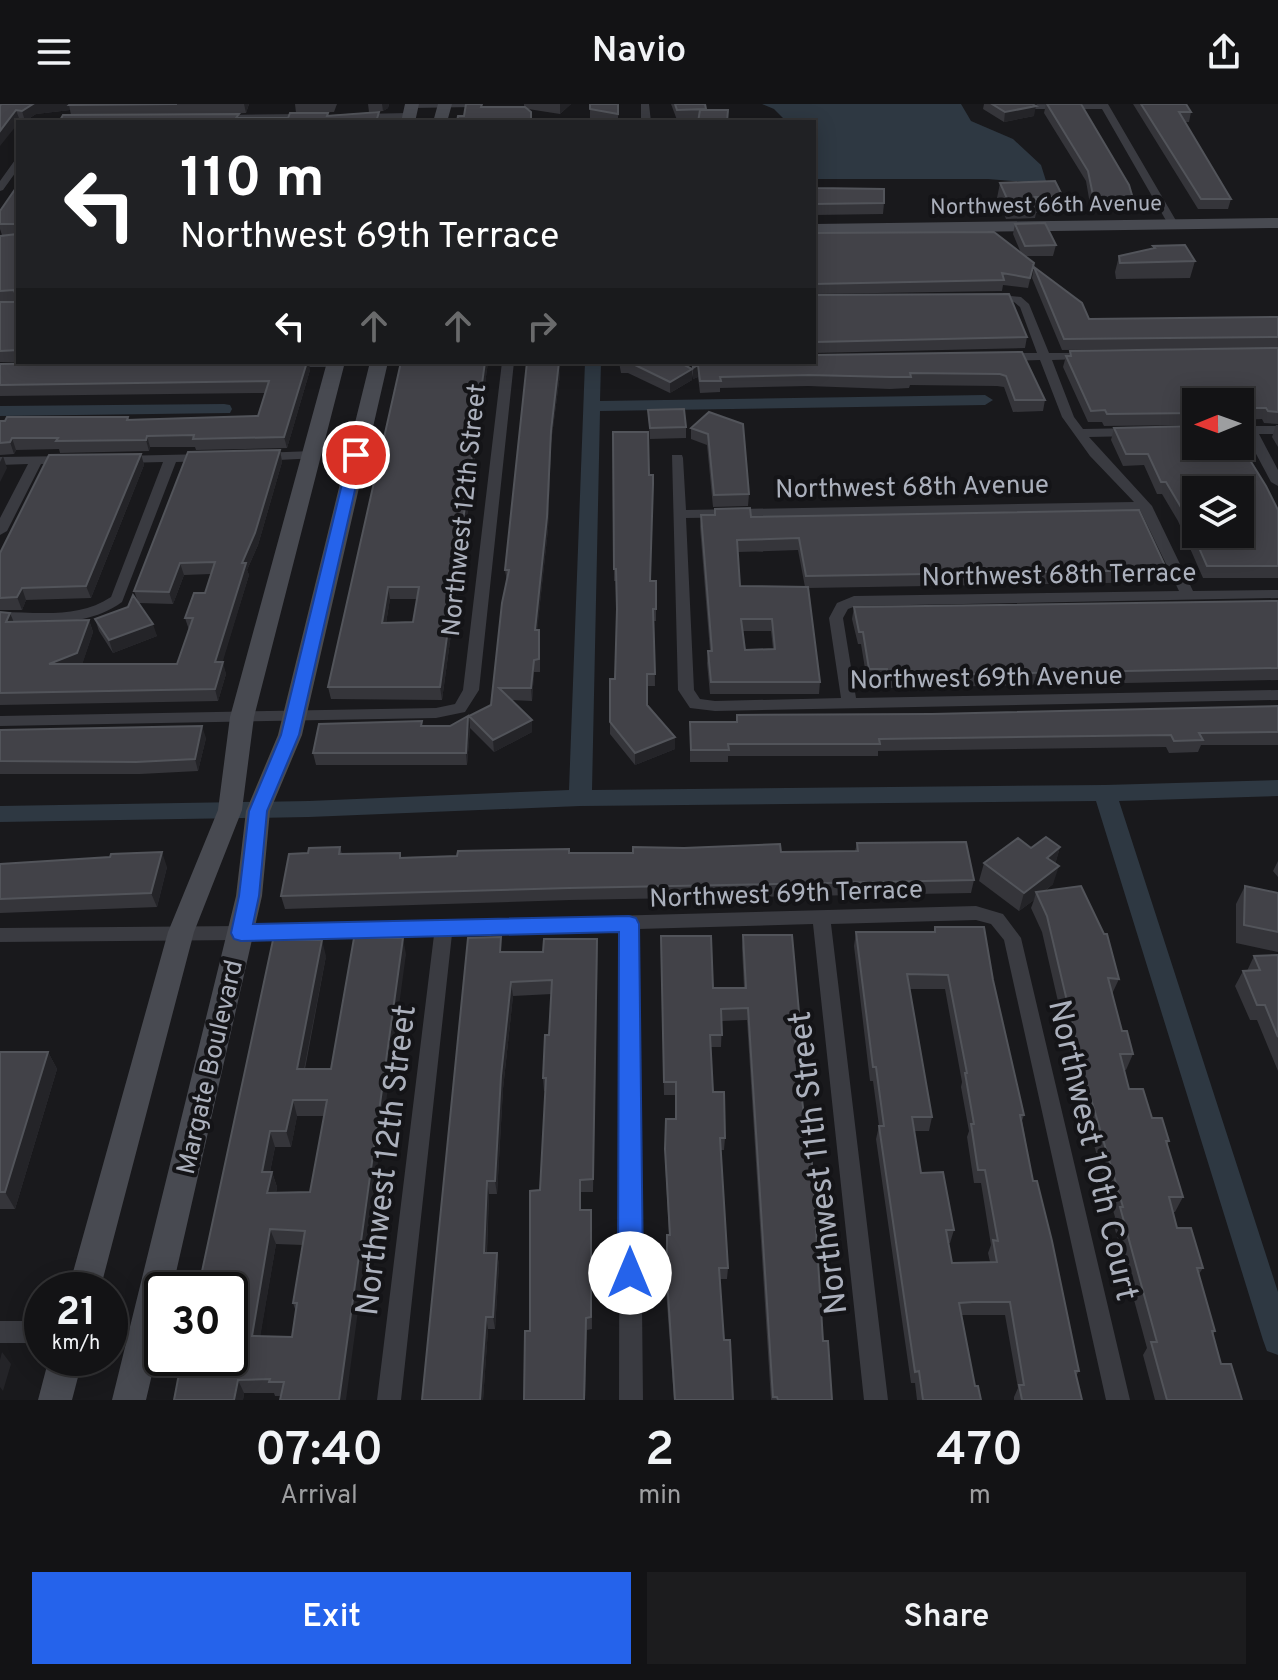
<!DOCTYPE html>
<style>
body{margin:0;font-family:Overpass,sans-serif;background:#1c1c1e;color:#f1f3f6;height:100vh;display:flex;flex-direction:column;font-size:30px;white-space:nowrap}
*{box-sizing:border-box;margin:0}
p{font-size:26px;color:#9d9ea0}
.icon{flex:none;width:44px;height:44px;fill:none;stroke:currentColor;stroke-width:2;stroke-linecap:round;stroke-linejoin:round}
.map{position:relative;height:1296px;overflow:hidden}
.drawer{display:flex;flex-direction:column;background:#131315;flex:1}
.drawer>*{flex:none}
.banner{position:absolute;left:16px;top:16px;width:800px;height:244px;border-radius:0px;box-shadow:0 4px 20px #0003,0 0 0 2px #323234;background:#202124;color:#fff;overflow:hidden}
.needle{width:52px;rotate:269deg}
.tools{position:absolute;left:1182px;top:284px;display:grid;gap:16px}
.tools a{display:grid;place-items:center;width:72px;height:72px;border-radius:0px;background:#131315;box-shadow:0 4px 20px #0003,0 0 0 2px #323234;font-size:40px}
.speed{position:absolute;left:24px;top:1168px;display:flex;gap:16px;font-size:40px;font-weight:700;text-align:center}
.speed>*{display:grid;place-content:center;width:104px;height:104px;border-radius:50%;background:#131315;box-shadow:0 4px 20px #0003,0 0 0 2px #323234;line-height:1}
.speed small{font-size:20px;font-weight:400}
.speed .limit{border:4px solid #111;border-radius:12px;background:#fff;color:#111}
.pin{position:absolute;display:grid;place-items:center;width:68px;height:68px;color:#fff;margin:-34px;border:4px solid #fff;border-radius:50%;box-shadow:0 2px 8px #0007}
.me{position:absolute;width:88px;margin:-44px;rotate:0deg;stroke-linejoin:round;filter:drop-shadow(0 0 6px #0008)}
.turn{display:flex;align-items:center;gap:28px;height:168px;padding:0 32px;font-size:36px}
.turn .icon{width:104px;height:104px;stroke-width:2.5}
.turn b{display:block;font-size:56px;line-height:68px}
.lanes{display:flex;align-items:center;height:76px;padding:0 32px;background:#0003;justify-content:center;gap:40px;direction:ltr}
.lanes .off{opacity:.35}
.eta{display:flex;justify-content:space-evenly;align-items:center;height:136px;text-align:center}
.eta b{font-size:48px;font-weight:600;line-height:56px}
.primary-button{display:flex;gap:16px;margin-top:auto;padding:16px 32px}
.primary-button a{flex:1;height:92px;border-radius:0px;background:#2563eb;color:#fff;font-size:32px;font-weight:600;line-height:92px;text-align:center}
.primary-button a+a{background:#1c1c1e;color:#f1f3f6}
header{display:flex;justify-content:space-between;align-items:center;height:104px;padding:0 32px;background:#131315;font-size:36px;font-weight:600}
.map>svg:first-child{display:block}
.water{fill:#2e3842}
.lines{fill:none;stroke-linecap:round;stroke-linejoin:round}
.canal{fill:#2e3842;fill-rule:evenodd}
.street{fill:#3a3b41;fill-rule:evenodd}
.secondary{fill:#484a51;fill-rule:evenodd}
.wall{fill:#35353a;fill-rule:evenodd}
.shaded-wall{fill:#242428}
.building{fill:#424248;stroke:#52545a;stroke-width:2;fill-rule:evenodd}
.route{fill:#2563eb;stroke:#184099;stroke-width:2}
.labels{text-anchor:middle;stroke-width:8;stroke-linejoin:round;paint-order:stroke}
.far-street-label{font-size:22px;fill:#abb0bc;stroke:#141417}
.street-label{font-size:26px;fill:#abb0bc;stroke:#141417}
.near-street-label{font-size:32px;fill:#abb0bc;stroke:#141417}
</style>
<header><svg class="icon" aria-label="menu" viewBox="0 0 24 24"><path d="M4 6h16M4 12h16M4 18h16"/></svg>Navio<svg class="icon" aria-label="share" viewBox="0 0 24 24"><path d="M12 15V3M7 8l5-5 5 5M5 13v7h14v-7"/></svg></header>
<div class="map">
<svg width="1278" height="1296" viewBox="0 0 1278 1296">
<rect width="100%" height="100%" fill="#19191c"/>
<path class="water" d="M762,0H961L971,17L1013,35L1041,61L1047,80L988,75H814V18H787L774,5Z"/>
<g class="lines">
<path class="canal" d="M585,258H601L600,297L985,291L993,296L985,301L600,307L592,686L1105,681L1278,676V692L1119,697L1278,1188V1251L1267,1247L1263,1236L1096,697L580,702L309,713L0,718V702L309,697L569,686Z
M224,300L230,301L232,305L230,309L0,312V302Z"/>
<path class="street" d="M408,0H478L474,3L412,4Z
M641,0H649L651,18H641Z
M1037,0H1108L1178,120L1177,122L1168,120L1102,5H1034L1033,3Z
M359,10L409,9L414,12L409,15H356L354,13Z
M219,11L308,10L313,13L308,16H216L214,14Z
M18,55V65L3,86L0,87V77L15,56Z
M992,190L1021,193L1029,200L1049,249H1084L1090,252L1084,255L1052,256L1074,313L1083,325L1134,324L1140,328L1134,332L1089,333L1152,402L1193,487L1278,486V494L856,502L848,505L843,514L856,594L1278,586V596L715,607L690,604L678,586L672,351H682L683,354L686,406L1134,398L1090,352L1062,313L1040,256L1004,257L998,253L1004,249H1037L1020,203L1014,198L988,195V191ZM1140,406L1179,487L854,492L837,499L829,514L841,594L715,597L700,595L694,586L686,414Z
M341,258L336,263H289L283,259Z
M502,258H514L479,586L465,608L436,614L0,622V612L436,604L455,600L463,586Z
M1250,322H1278V330H1259L1278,366V382L1271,378L1246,331L1240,330V324Z
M313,347L319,351L318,354L259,357L253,353L259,349Z
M208,350L214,354L213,357L176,358L122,498C86,524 42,518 0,518V508C38,508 78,515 111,493L163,358L123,359L118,358V352Z
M68,352L74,356L73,359L41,360L7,427L0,431V414L28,360L0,361V353Z
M976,802L1003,810L1021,834L1130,1296H1106L1004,836L991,820L976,816L831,820L888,1296H864L813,820L638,825L643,1296H619L620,826L452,830L401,1296H377L434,831L241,836L0,838V824L241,822Z
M0,1217H42V1239H0Z"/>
<path class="secondary" d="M405,0H419L415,18H401Z
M438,0H452L447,18H433Z
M1278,114V124L814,130V120Z
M327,258H345L254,613L242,706L194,828L100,1186H68L168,828L218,706L230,613Z
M370,258H388L302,631L270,707L262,792L172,1186H162V1228L146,1296H112L236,792L246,707L278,631Z
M49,1254H83L72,1296H38Z"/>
</g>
<path class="wall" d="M2,0H249L246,9L227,10H239L240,14H288L328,9V11L379,8L380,18H59L71,11L70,6L36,10L25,17H20Z
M295,0H337L334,8L296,9Z
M368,0H389L388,4L383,7L369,8Z
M524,0H571L560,10L528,5L464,12L484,3H524Z
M590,0H618V18H608L590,15Z
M671,0H705L706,6H728V18H698V15L677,16Z
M984,0H1032L1034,12L1004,18L983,5Z
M1046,0H1081L1134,98L1131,108L1091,106L1086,77L1044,9Z
M1133,0H1186L1191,8L1189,18H1185L1231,95L1228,105H1198Z
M1000,79L1063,93L1059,108L1036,109L1035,114L1006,115L997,94Z
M18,81V258H0V198L15,197L0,198V132L12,131H2L0,125V107Z
M814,81L816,84L884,99L883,110L814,111Z
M1015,120L1056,141L1053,152H1026L1034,159L1028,184L1003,181L1002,187L815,190L1027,233L1025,244L814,249V129L1021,149L1013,130Z
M1153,142L1195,157L1190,174L1116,175L1115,168L1119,152L1153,144Z
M1034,163L1089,215L1278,213V320L1264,319L1262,315L1240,316V298H1196V321L1104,322L1102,318H1088L1063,263L1066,252H1068L1070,247L1267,244L1062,246L1032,174Z
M1022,248L1045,296L1043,307L1013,308L1004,283L997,282L910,281L909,284L890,285L808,282L720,284V288L700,289L698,273L693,275L692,269V276L670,289L628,269H621L619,258H679L692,264L691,258H814L815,252Z
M401,258H488L442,596L331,595L328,583ZM390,495H417L413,518L386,519Z
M0,260L310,266L287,344L196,346L195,343H150L149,347L60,349L59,345L16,346L14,350L0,351V317L128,313L129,315L258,312L265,289L0,292Z
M560,270L551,339L548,425L537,526L540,538V568H534L532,597L511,596L532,628L494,648L470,624L469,612L491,601L507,478L505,466Z
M648,306L686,323V334L650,335Z
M709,308L749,390L748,402L713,403L707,341L691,335V324Z
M1276,321H1278V343L1272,333Z
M1114,324L1278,406V474H1203L1178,417L1162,390H1157L1144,361L1123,362L1111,336Z
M613,328L656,505V517H654L655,582H647V601L675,633V645L635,661L610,630V575H615L617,505V477H614Z
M280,346L282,358L258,441L247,466L249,471L222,558L226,570L218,597L0,601V508L13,518L89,516L93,528L82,560H177L189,526L185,514L205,489L211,470L184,471L173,500L139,499L157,532L113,549L99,527L95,515L128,503L138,498L134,487Z
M141,350L144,361L91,494L26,496L22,506H0V449Z
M715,405L751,413L1167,466L1163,478L808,484L820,578L819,590H710L707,559L708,547H710L700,423L701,411H714ZM798,446L805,483L740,482L738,448ZM742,527H771L773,545L745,546Z
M1278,497V576L886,584L885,577H867L861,540H858L852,515L854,503Z
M1278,602V641H1201L1198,648L1169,649L1166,643L878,647V652H728V658H690V618H736L737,611L932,610Z
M422,617V622L470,624L467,661H316L313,649Z
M0,626L206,634L198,667L140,670H0Z
M857,739L974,776L971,789L570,796L285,805L281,792L308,749L340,743L342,750L400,749L401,753L569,749L855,747Z
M1060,743L1055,760L1053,780L1046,786L1119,875L1112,890L1122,927L1133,950L1126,966H1124L1129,985L1169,1037L1167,1041L1183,1093L1175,1108H1173L1177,1124L1203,1164L1199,1170L1215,1227L1213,1231L1221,1260L1242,1296H1155L1143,1251L1147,1244L1113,1118L1115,1113L1080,993L1042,828L1031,804L1034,796L1019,807L979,777L984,759L1031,744Z
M1278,757V773L1273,767Z
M0,760L167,763L157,803L0,809Z
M1245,782L1278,789V848L1236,839V800Z
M935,823L993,876L1024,1011L1022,1017L1033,1077L1079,1267L1076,1272L1082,1296H1014V1293L1018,1284L1005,1211H961L975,1282L981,1296H917L915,1279H911L876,1035L879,1022L873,977H870L854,842L856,828H934ZM909,885H945L962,978L961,983L969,1027L967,1033L974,1079H981L991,1141L988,1149L990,1158L952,1159L948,1139H950L954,1126L921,1069L914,1027H929L932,1013Z
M743,831L801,930L799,943H796L823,1237L832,1296H771L747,916L722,917L721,943H711L713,988L725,1034L724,1046H721L728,1164L727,1175H720L724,1236L733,1296H674L666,1186L667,1131H669L665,1057L666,1015H675V991H664L661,844L713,884H744L742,844Z
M597,835L593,1088H581V1106H591L592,1225L587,1226L585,1296H524L540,1086L546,987H544L543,974L549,931L552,890L513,892L503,985L497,1090H489L487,1149H497L499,1161L495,1225H488L483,1296H422L502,848H543Z
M406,850L281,1292H275L274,1289H244L243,1296H174L198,1186L326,852L305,965H331ZM297,1012H324L310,1088L276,1089L277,1083L272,1068H270L275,1043H291ZM276,1140L303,1141L293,1199L296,1208L292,1233L260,1232Z
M1278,851V967L1257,916H1250L1235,882L1243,867H1247L1254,852Z
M0,948H48L57,965L15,1105H0Z"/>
<path class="shaded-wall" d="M33,0H75L69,1L70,6L36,10L25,17L22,7Z
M244,0H249L246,9Z
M382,0H389L388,4L383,7Z
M560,0H571L560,10Z
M1036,2L1034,12L1004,18L1005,8Z
M16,6L20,17L0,42V27Z
M307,258H309L310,266L287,344L284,333Z
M485,258H488L442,596L440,583Z
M559,258L560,270L551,339L548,425L536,538L535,526L551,327Z
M698,261V273L693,275V264Z
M692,265V276L670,289V278Z
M147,332L150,343L149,347L146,336Z
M12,334L16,346L14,350L10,338Z
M280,346L282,358L258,441L247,466L249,471L219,570L215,558L242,459Z
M141,350L144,361L91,494L86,482Z
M3,352L7,364L0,378V358Z
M180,459L184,471L173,500L169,488Z
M388,483L390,495L384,531L382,519Z
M22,484L26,496L22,506L17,493Z
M10,509L15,521L6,518Z
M89,516L93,528L82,561L49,560Z
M153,520L157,532L113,549L109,536Z
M534,556V568L532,597L531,584Z
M223,558L226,570L218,597L215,585Z
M468,612L470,624L467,661L466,649Z
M532,616V628L494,648L493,636Z
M202,622L206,634L198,667L195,655Z
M675,633V645L635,661V649Z
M1060,743L1055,761L1047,754Z
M162,748L167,763L157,803L151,789Z
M1059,762L1053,780L1038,792L1036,788L1034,796L1019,807L1024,789Z
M403,834L406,850L346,1296H339Z
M597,835L598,849L593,1088V1075Z
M322,836L326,852L301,981L297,965Z
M511,878L513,892L503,985L497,1090L495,1077L501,972Z
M48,948L57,965L15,1105L5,1088Z
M293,996L297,1012L291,1043L286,1027Z
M270,1027L275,1043L267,1083L262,1068Z
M272,1068L277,1083L273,1104L267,1089Z
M487,1077L489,1090L486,1161L484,1149Z
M270,1125L276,1140L258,1246L252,1232Z
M497,1149L499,1161L495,1225L493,1213Z
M486,1213L488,1225L483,1296H480Z
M586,1214L585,1296H584Z
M2,1248L11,1260L3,1287L0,1283V1256Z
M238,1276L244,1289L243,1296H234Z"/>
<path class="building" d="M2,0H33L22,7L16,6L0,27V1Z
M70,0H177L69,1Z
M466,0H482L481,3H525L531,8V18H457L458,12H464Z
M590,0H618V10L590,5Z
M675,0H705L706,5L677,6Z
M992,0H1032L1036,2L1005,8Z
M1047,0H1081L1129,81L1134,98L1094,96L1088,67Z
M1141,0H1186L1191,8H1179L1231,95H1201Z
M700,6H728L727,18H698Z
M379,8L376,18H59L63,11L239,10L236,14H288L290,9H328L327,12Z
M1055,77L1063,93H1035L1038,98L1009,99L1000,79Z
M18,81V246L0,247V198H14L17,195L14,186L0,187V132L17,130V120H0V107Z
M814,81L816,84L884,85V99L814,100Z
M1045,119L1056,141L1025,142L1015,120Z
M994,128L1034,159L1030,174L1002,169L1004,176L814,180V129Z
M1185,141L1195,157L1120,159L1119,152L1155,144L1153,142Z
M1034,163L1082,199L1089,215L1278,213V233L1064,235Z
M814,188L815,191L1009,190L1027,233L815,238L814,239Z
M1278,244V308L1268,307L1266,304H1240V298H1196V309L1107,310L1105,306L1091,307L1066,252H1071L1070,247Z
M1022,248L1045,296H1015L1006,272L1000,270L910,269L911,273H891L809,271L720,273L721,277H700L698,261L693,264V258H814V251Z
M109,258H307L284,333L193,335L194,331L147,332L146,336L56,337L58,334H12L10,338L0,339V317H5L7,313H128L127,316L258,312L269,277L0,281V260Z
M401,258H485L440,583H328ZM388,483H419L413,518L382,519Z
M527,258H559L551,327L547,413L535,526H539V555L534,556L531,584H499L532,616L493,636L469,612L491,601L502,499L509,466H505Z
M629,258H679L692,265L670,278Z
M684,305L686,323L650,324L648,306Z
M709,308L743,320L749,390L714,391L708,330L691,324Z
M1196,322V342H1240V340L1266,382L1278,406V462H1207L1182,405L1166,378H1161L1148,350H1126L1114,324ZM1196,386H1240V430H1196Z
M613,328H648L649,371H653V380L650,477H656V505H653L655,570H647V601L675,633L635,649L610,618V575H615L617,505L616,465H614Z
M280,346L255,429L242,459H246L215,558H223L215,585L0,589V508L10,509L6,518L89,516L77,549L49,560H177L193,514H185L194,489H205L215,458L180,459L169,488L134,487L188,348Z
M141,350L86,482L22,484L17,493L0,494V449L49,351Z
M750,404L751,413L1139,406L1167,466L806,472L799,434L737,436L740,482L808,483L820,578H711L708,547H712L701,411H715V405ZM741,515H772L775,545L745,546Z
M133,491L153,520L109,536L95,515L128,503Z
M1278,497V564L888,572L887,565H869L863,528H859L854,503Z
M1278,602V628L1199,629L1203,636L1174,637L1171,631L879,635L880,640H728L729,646H691L690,618H737V611L932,610Z
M468,612L466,649H313L319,620L422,617L421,622H450Z
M202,622L195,655L136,658L0,657V626Z
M1046,733L1060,743L1047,754L1059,762L1024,789L984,759L1018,734L1031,744Z
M966,738L974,776L569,784L281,792L289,750L308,749L309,744L340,743L339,750L400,749V754L457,752L458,747L569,745V749H633V743L684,744L780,740L781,748L858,747L857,739Z
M162,748L151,789L0,795V760L110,753L111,750Z
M1081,782L1104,830H1107L1119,875L1108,874L1122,927H1127L1133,950H1120L1129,985H1143L1152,1014H1162L1169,1037H1166L1183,1093H1169L1177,1124H1191L1203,1164H1197L1215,1227H1212L1221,1260H1231L1242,1296H1167L1151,1238H1157L1120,1103H1123L1086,978L1047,812L1036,788Z
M1245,782L1278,789V828L1244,821Z
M935,823H984L993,876L1024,1011H1020L1033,1077H1037L1052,1137L1079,1267H1075L1082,1296H1022L1019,1281H1024L1010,1198H973L959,1199L975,1282H978L981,1296H923L919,1267L915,1268L879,1022H884L876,963H873L856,828H935ZM907,870L948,871L967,969H965L974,1020H971L978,1066H985L998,1137L993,1136L997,1158L952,1159L946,1126H954L943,1068L921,1069L912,1013H932Z
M743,831H792L801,930H794L808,1044H811L823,1237H828L832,1296H778L777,1293H773L748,904L721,905L722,931H710L713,988H724L725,1034H720L728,1164H719L724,1236H730L733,1296H675L667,1175V1131H670L665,1045L666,1015H676V978H664L661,832H711L713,884H746Z
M501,833L500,848H543L544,835H597L593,1075L580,1076V1106H591V1213L586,1214L584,1296H524L525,1227H530V1087L540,1086L546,974H543L545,931H549L552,876L511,878L501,972L495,1077H487L484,1149H497L493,1213H486L480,1296H422L468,834Z
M354,834H403L339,1296H280L284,1278H269L270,1275L238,1276L234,1296H174L182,1254H230V1186H198L273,836H322L297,965H331ZM293,996H327L310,1088L267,1089L272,1068H262L270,1027H286ZM270,1125L305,1127L293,1199H297L292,1233L252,1232Z
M1278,851V933L1265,901H1257L1243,867L1260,866L1254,852Z
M0,948H48L5,1088H0Z"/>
<path class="route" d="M356,347L363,351L299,631L267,707L259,792L253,820L629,812L636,814L639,820L643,1169L639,1177L630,1181L621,1177L618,1169L619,828L241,837L234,835L231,829L239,792L249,707L281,631L349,351Z"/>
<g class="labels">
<g class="far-street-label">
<text transform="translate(1046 100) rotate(-1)" y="8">Northwest 66th Avenue</text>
</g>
<g class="street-label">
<text transform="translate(912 382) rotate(-1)" y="9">Northwest 68th Avenue</text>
<text transform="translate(463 406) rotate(-84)" y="9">Northwest 12th Street</text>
<text transform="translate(1059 470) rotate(-1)" y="9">Northwest 68th Terrace</text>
<text transform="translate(986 573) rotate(-1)" y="9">Northwest 69th Avenue</text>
<text transform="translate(786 789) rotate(-2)" y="9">Northwest 69th Terrace</text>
<text transform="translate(209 963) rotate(-77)" y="9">Margate Boulevard</text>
</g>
<g class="near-street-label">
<text transform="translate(1094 1046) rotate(77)" y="11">Northwest 10th Court</text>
<text transform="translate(385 1056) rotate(-83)" y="11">Northwest 12th Street</text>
<text transform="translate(817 1059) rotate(-97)" y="11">Northwest 11th Street</text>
</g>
</g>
</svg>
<div class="tools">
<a><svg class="needle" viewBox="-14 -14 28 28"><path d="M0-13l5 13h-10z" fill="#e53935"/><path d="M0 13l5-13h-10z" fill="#9d9ea0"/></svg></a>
<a><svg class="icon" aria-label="layers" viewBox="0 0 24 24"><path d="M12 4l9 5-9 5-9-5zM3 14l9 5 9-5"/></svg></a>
</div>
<div class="speed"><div>21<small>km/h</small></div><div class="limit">30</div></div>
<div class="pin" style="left:356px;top:351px;background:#d93025"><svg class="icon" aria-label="arrive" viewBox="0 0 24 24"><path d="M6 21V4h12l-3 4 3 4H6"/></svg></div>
<svg class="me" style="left:630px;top:1169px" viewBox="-20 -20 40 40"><circle r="19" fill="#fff"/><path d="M0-13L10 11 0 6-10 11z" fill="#2563eb"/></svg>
<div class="banner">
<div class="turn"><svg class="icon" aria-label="left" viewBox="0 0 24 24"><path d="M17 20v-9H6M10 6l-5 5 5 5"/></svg><div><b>110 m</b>Northwest 69th Terrace</div></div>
<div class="lanes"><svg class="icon" aria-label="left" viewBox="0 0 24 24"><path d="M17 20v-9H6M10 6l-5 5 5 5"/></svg><svg class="icon off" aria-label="ahead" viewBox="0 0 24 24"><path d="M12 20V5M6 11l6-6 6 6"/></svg><svg class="icon off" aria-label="ahead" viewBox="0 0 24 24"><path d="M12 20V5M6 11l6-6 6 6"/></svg><svg class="icon off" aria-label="right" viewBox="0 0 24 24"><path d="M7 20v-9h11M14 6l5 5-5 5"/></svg></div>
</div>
</div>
<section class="drawer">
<div class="eta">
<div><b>07:40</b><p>Arrival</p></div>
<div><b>2</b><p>min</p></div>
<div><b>470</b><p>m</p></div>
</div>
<div class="primary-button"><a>Exit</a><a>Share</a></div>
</section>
